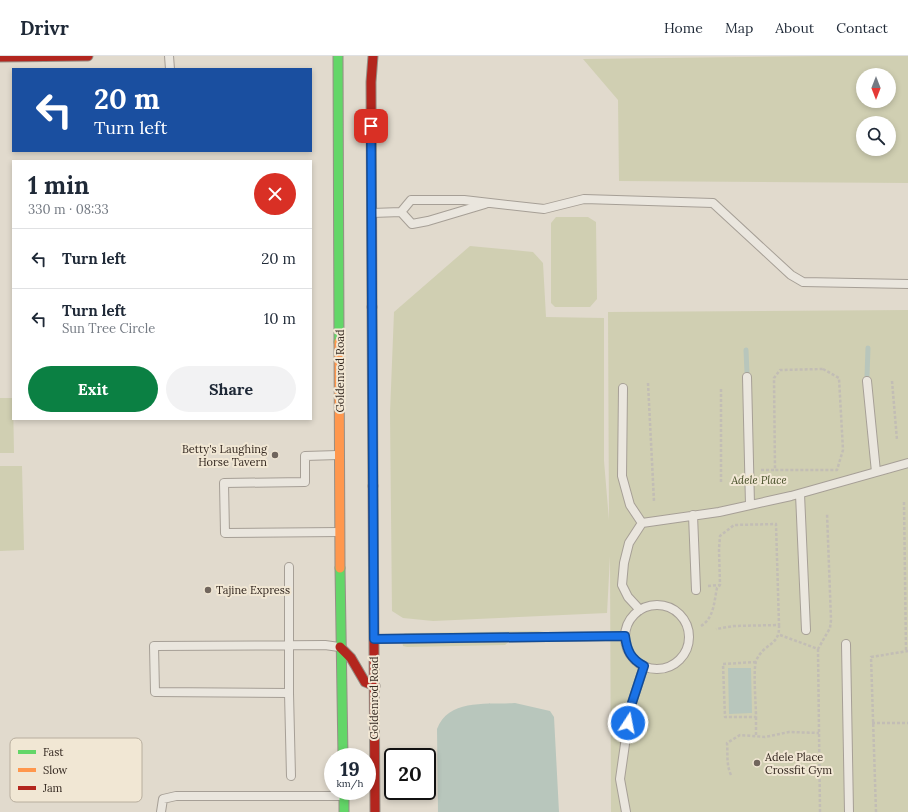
<!DOCTYPE html>
<meta charset="utf-8">
<style>
body{margin:0;font-family:Lora,serif;background:#f2f2f3;color:#1f2937;height:100vh;display:flex;flex-direction:column;font-size:15px;white-space:nowrap}
*{box-sizing:border-box;margin:0}
p{font-size:13px;color:#747a83}
.icon{flex:none;width:22px;height:22px;fill:none;stroke:currentColor;stroke-width:2;stroke-linecap:round;stroke-linejoin:round}
.map{position:relative;flex:1;overflow:hidden}
.sheet{position:absolute;left:12px;top:104px;width:300px;height:260px;display:flex;flex-direction:column;background:#fff;border-radius:0px;box-shadow:0 2px 6px #0003}
.sheet>*{flex:none}
.hud{position:absolute;left:12px;top:12px;width:300px;height:84px;border-radius:0px;box-shadow:0 2px 6px #0003;background:#1a4fa0;color:#fff;overflow:hidden}
.needle{width:26px;rotate:180deg}
.controls{position:absolute;left:856px;top:12px;display:grid;gap:8px}
.controls a{display:grid;place-items:center;width:40px;height:40px;border-radius:50%;background:#fff;box-shadow:0 2px 6px #0003;font-size:20px}
.speed{position:absolute;left:324px;top:692px;display:flex;gap:8px;font-size:20px;font-weight:700;text-align:center}
.speed>*{display:grid;place-content:center;width:52px;height:52px;border-radius:50%;background:#fff;box-shadow:0 2px 6px #0003;line-height:1}
.speed small{font-size:10px;font-weight:400}
.speed .limit{border:2px solid #111;border-radius:6px;background:#fff;color:#111}
.pin{position:absolute;display:grid;place-items:center;width:34px;height:34px;color:#fff;margin:-17px;border-radius:8px;box-shadow:0 2px 6px #0006}
.me{position:absolute;width:44px;margin:-22px;rotate:11deg;stroke-linejoin:round;filter:drop-shadow(0 0 3px #0008)}
.turn{display:flex;align-items:center;gap:14px;height:84px;padding:0 16px;font-size:18px}
.turn .icon{width:52px;height:52px;stroke-width:2.5}
.turn b{display:block;font-size:28px;line-height:34px}
.round{display:grid;place-items:center;flex:none;width:42px;height:42px;border-radius:21px;background:#f2f2f3}
.headline{display:flex;align-items:center;justify-content:space-between;height:68px;padding:0 16px}
h1{font-size:24px;font-weight:800;line-height:30px}
.button{display:flex;gap:8px;margin-top:auto;padding:8px 16px}
.button a{flex:1;height:46px;border-radius:24px;background:#0b8043;color:#fff;font-size:16px;font-weight:800;line-height:46px;text-align:center}
.button a+a{background:#f2f2f3;color:#1f2937}
ul{padding:0;list-style:none}
li{display:flex;align-items:center;gap:12px;height:60px;padding:0 16px;border-top:1px solid #e0e1e3}
li div{flex:1}
li b{display:block;font-size:15px}
li em{font-style:normal}
header{display:flex;align-items:center;gap:24px;box-sizing:border-box;height:56px;padding:0 20px;background:#fff;border-bottom:1px solid #e0e1e3}
header strong{font-size:19px}
nav{display:flex;gap:22px;margin-inline-start:auto;font-size:14px}
.map>svg:first-child{display:block}
.green{fill:#d0cfb2;fill-rule:evenodd}
.water{fill:#b8c6bc}
.lines{fill:none;stroke-linecap:round;stroke-linejoin:round}
.stream{stroke:#b8c6bc;stroke-width:5}
.lane-casing{stroke:#a69f96;stroke-width:10}
.fast-casing{stroke:#968f86;stroke-width:11}
.slow-casing{stroke:#968f86;stroke-width:11}
.jam-casing{stroke:#968f86;stroke-width:11}
.path{stroke:#c2bdb5;stroke-width:2.5;stroke-dasharray:3 2;stroke-linecap:butt}
.lane{stroke:#eae6de;stroke-width:8}
.fast{stroke:#63d668;stroke-width:9}
.slow{stroke:#ff974d;stroke-width:9}
.jam{stroke:#b3261e;stroke-width:9}
.route-casing{stroke:#114b97;stroke-width:10}
.route{stroke:#1a73e8;stroke-width:7}
.poi-dot{fill:#71665d;stroke:#f1e7d4;stroke-width:1.5}
.labels{text-anchor:middle;stroke-width:4;stroke-linejoin:round;paint-order:stroke}
.street-label{font-size:11px;fill:#342820;stroke:#f1e7d4}
.poi-label{font-size:11px;fill:#342820;stroke:#f1e7d4;text-anchor:start}
.park-label{font-size:11px;font-style:italic;fill:#464e28;stroke:#f1e7d4}
.key{fill:#f1e7d4;stroke:#b8ae9e;stroke-width:1}
.key-label{font-size:11px;fill:#342820}
</style>
<header>
<strong>Drivr</strong>
<nav><a>Home</a><a>Map</a><a>About</a><a>Contact</a></nav>
</header>
<div class="map">
<svg width="908" height="756" viewBox="0 0 908 756">
<rect width="100%" height="100%" fill="#e1dacd"/>
<path class="green" d="M824,0H908V127L619,125L618,44L583,3ZM863,19H889V45H863ZM863,67H889V93H863Z
M556,161H588L596,166L597,243L590,251H555L551,247V167Z
M470,190L533,196L543,207L546,261L604,262V405L609,464L608,256L908,254V756H611L610,500L607,557L433,565L403,562L392,555L390,357L394,256Z
M0,342H13L14,397H0Z
M0,410H22L24,494L0,495Z
M538,575L544,576L545,581L511,584L505,589L407,591L403,590L401,580L405,577Z"/>
<path class="water" d="M728,612H751L752,657L729,658Z
M515,647L550,655L554,661L559,756H438L437,673C449,642 488,649 515,647Z"/>
<g class="lines">
<path class="stream" d="M746,294L747,317
M867,320L868,292"/>
<g class="lane-casing">
<path id="lane" d="M169,0L170,13
M401,156L411,144H464L544,153L584,143L713,147L791,219L803,226L908,228
M372,157L401,156L412,168L428,165L485,148
M747,321L750,449
M867,325L876,416
M623,332L622,420L630,449L642,467
M338,399L305,400V426L224,427L225,477L340,476
M800,438L806,574
M693,459L696,534
M289,511V637
M625 581a32 32 0 1 1 64 0a32 32 0 1 1-64 0Z
M640,554L628,541L622,529L624,507L629,487L642,467L719,456L791,440L908,407
M375,583L625,580
M846,588L849,756
M291,720L289,637L155,636L154,590L325,589L339,591
M161,756L163,743L176,740H344
M626,756L620,723L630,653L644,610"/>
</g>
<g class="fast-casing">
<path id="fast" d="M338,0L339,286
M340,512L343,701
M344,735V756"/>
</g>
<g class="slow-casing">
<path id="slow" d="M372,251L373,430
M339,286L340,512"/>
</g>
<g class="jam-casing">
<path id="jam" d="M0,1L88,0
M372,251L371,26L373,0
M373,430L375,756
M340,591L351,602L365,626L375,630"/>
</g>
<path class="path" d="M823,313L839,322L843,394L837,414H775L774,322L780,314Z
M892,325L897,384
M648,327L654,445
M721,333V428
M761,414H775
M904,446L906,595
M708,530L720,529L719,493L720,480L734,469L776,468L779,569L734,570L716,573
M701,570C714,562 714,546 717,532L720,529
M780,579L818,593L830,572L831,564L827,457
M818,593L820,756
M756,606L723,608L725,661H756C756,648 753,616 756,605C764,586 780,591 779,569
M756,661V679
M872,667H908
M731,719C726,708 728,698 727,687L740,679L765,681L789,676L819,677
M876,756L871,601L908,595"/>
<use href="#lane" class="lane"/>
<use href="#fast" class="fast"/>
<use href="#slow" class="slow"/>
<use href="#jam" class="jam"/>
</g>
<g class="lines">
<g class="route-casing">
<path id="route" d="M371,70L374,583L625,580C627,595 631,603 644,610L630,653L628,667"/>
</g>
<use href="#route" class="route"/>
</g>
<g class="poi-dot">
<circle cx="275" cy="399" r="4"/>
<circle cx="208" cy="534" r="4"/>
<circle cx="757" cy="707" r="4"/>
</g>
<g class="labels">
<g class="street-label">
<text transform="translate(340 315) rotate(-90)" y="4">Goldenrod Road</text>
<text transform="translate(374 642) rotate(-90)" y="4">Goldenrod Road</text>
</g>
<g class="poi-label">
<text x="267" y="397" text-anchor="end">Betty's Laughing<tspan x="267" dy="13">Horse Tavern</tspan></text>
<text x="216" y="538">Tajine Express</text>
<text x="765" y="705">Adele Place<tspan x="765" dy="13">Crossfit Gym</tspan></text>
</g>
<g class="park-label">
<text x="759" y="428">Adele Place</text>
</g>
</g>
<rect x="10" y="682" width="132" height="64" rx="6" class="key"/>
<rect x="18" y="694" width="18" height="4" fill="#63d668"/>
<rect x="18" y="712" width="18" height="4" fill="#ff974d"/>
<rect x="18" y="730" width="18" height="4" fill="#b3261e"/>
<g class="key-label">
<text x="43" y="700">Fast</text>
<text x="43" y="718">Slow</text>
<text x="43" y="736">Jam</text>
</g>
</svg>
<div class="controls">
<a><svg class="needle" viewBox="-14 -14 28 28"><path d="M0-13l5 13h-10z" fill="#e53935"/><path d="M0 13l5-13h-10z" fill="#747a83"/></svg></a>
<a><svg class="icon" aria-label="search" viewBox="0 0 24 24"><circle cx="10" cy="10" r="6"/><path d="M15 15l6 6"/></svg></a>
</div>
<div class="speed"><div>19<small>km/h</small></div><div class="limit">20</div></div>
<div class="pin" style="left:371px;top:70px;background:#d93025"><svg class="icon" aria-label="arrive" viewBox="0 0 24 24"><path d="M6 21V4h12l-3 4 3 4H6"/></svg></div>
<svg class="me" style="left:628px;top:667px" viewBox="-20 -20 40 40"><circle r="17" fill="#1a73e8" stroke="#fff" stroke-width="3"/><path d="M0-11L8 9 0 5-8 9z" fill="#fff"/></svg>
<div class="hud">
<div class="turn"><svg class="icon" aria-label="left" viewBox="0 0 24 24"><path d="M17 20v-9H6M10 6l-5 5 5 5"/></svg><div><b>20 m</b>Turn left</div></div>
</div>
<section class="sheet">
<div class="headline"><div><h1>1 min</h1><p>330 m · 08:33</p></div><a class="round" style="background:#d93025;color:#fff"><svg class="icon" aria-label="close" viewBox="0 0 24 24"><path d="M6 6l12 12M18 6L6 18"/></svg></a></div>
<ul>
<li><svg class="icon" aria-label="left" viewBox="0 0 24 24"><path d="M17 20v-9H6M10 6l-5 5 5 5"/></svg><div><b>Turn left</b></div><em>20 m</em></li>
<li><svg class="icon" aria-label="left" viewBox="0 0 24 24"><path d="M17 20v-9H6M10 6l-5 5 5 5"/></svg><div><b>Turn left</b><p>Sun Tree Circle</p></div><em>10 m</em></li>
</ul>
<div class="button"><a>Exit</a><a>Share</a></div>
</section>
</div>
